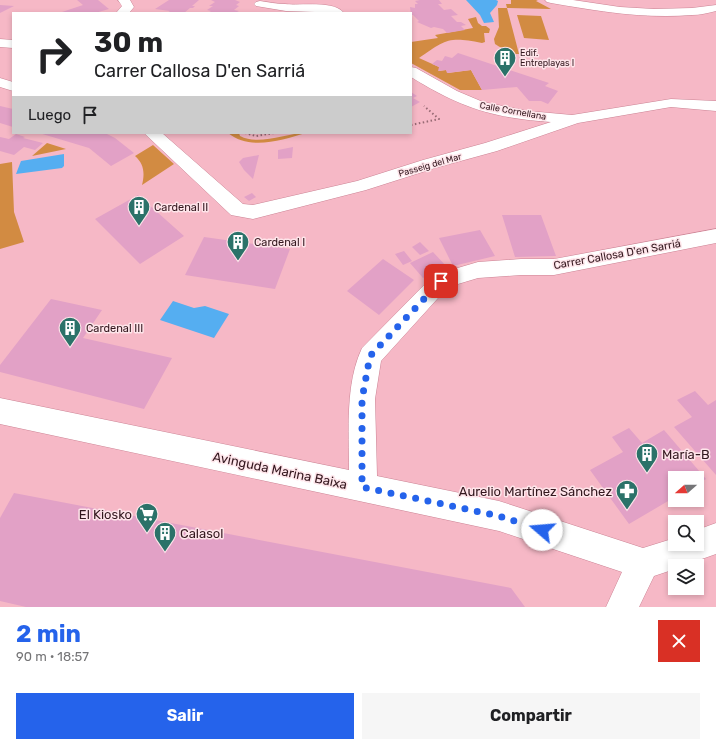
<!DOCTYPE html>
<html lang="es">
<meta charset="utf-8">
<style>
body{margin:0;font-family:Rubik,sans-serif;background:#f6f6f6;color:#202124;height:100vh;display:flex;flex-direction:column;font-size:15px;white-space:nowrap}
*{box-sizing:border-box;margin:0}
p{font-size:13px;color:#757577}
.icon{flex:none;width:22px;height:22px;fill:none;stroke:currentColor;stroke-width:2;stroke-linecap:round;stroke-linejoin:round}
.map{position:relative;height:607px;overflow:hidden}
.panel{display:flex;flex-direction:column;background:#fff;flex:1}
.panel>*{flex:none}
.top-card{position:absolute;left:12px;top:12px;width:400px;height:122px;border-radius:0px;box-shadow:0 2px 6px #0003;background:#fff;color:#202124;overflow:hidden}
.needle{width:26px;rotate:249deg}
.buttons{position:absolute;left:668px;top:471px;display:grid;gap:8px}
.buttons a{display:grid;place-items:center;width:36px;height:36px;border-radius:0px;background:#fff;box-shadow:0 2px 6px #0003;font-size:20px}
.pin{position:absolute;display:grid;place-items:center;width:34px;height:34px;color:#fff;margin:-17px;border-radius:8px;box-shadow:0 2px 6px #0006}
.me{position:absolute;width:44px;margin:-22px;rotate:288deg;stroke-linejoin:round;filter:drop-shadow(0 0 3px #0008)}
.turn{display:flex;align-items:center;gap:14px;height:84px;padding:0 16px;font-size:18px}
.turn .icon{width:52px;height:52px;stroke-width:2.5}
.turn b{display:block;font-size:28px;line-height:34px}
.then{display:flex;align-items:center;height:38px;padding:0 16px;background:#0003;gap:8px;font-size:15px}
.round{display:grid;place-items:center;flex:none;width:42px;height:42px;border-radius:0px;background:#f6f6f6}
.overview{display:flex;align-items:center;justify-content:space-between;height:68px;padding:0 16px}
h1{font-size:24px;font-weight:700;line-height:30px;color:#2563eb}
.cta{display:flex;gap:8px;margin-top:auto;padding:8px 16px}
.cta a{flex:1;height:46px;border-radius:0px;background:#2563eb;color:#fff;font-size:16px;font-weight:700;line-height:46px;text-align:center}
.cta a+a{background:#f6f6f6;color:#202124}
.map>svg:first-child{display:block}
.green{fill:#d28b42}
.water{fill:#55aef1}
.building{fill:#e2a1c6}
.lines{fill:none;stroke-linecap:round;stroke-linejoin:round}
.minor-casing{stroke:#cb8394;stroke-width:1}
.path{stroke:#976a74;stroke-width:2;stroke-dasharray:1.5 2.5;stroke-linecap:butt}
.minor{fill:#fff;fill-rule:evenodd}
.route{stroke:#2563eb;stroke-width:7;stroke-dasharray:0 12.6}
.labels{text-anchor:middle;stroke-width:3;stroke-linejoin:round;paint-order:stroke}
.far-poi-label{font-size:9px;fill:#33171e;stroke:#fee5ea;text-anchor:start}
.far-street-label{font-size:9px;fill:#33171e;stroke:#fee5ea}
.poi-label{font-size:11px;fill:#33171e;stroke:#fee5ea;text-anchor:start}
.street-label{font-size:11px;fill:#33171e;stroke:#fee5ea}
.near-poi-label{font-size:13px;fill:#33171e;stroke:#fee5ea;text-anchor:start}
.near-street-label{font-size:13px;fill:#33171e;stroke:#fee5ea}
</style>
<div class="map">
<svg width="716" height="607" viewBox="0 0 716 607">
<rect width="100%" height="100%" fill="#f6b8c6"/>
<path class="green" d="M511,0H538L536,1L551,9L507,8L519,54H510C506,49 499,47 495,44L494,39L499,27L498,8H507L506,4H511Z
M517,15L541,16L549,40L524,38Z
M476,17L478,23L482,26H486L490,29L489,33H484L485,42L482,43C448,36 445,40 419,58L439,67V71L446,70L448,73L471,70L482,90H460L411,63V42L438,38L435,35L473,28L468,19Z
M228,133H239L240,136C259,146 285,133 306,133C282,140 250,151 228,133Z
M47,143L66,149L32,156Z
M153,145L174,164L142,185C145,173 144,164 135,156Z
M12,162L14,212L24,242L0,249V164Z"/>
<path class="water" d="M466,0H496L498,1L497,5L490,13L494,22L484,23L480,15Z
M64,154V166L62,168L16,174L21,161Z
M173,301L194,308L205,306L229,314L214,338L160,320Z"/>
<path class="building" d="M77,0H98L109,9L95,13H59L83,5Z
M169,0H199L192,6H195L193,8H190L184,13H167L170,11L155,9Z
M211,0H235L240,2L236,5L239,6L234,10L239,11L235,13H208L211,11L207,10L213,6H209L215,2Z
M420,0H439L442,4H438L444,10L451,9L458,15L451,16L457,22H461L466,25L461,26L465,30L447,33L443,29L434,27L431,28L417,22L419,21L413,15H411L410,7L415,8V4H418L415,1Z
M0,5L14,6L0,13Z
M458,53L549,83L545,86L558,91L548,104L541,101H529L517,87L482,90L471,70L447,73L446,70L438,71L439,67L432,64L437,60L442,61L445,56L452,58Z
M411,92L417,96L413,98L420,102L411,107Z
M0,106L13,109V127L0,123Z
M39,133H105L115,138L134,153L111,166L89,148Z
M16,134L25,137L23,138L43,143L35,150L24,147L14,155L0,151V137L9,139Z
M293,147L292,158L278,159V150Z
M259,155L253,179L244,170L239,162L243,158Z
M252,193L256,197L249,201L244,197Z
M138,195L184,236L140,264L95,219Z
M502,215H541L556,256L515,257Z
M480,230L495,256L453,266L439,238Z
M204,237L290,249L275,289L185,275Z
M420,242L429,251L420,255L412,247Z
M404,251L412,261L403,265L395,254Z
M433,252L446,266L423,278L410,263Z
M383,259L414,280L379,315L347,291Z
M51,299L102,310L83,338L172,358L144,409L0,372V365Z
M695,391L708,405L716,400V475L674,427L692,417L677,400Z
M629,428L642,443L664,430L706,479L697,484V478H675V497L629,524L590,470L623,452L612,437Z
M14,493L511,588L525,607H26L0,601V518Z"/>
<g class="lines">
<g class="minor-casing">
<path id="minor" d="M118,0H130L134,7L129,13H116L122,6Z
M545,0H573L620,7L654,9L692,8L716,5V11C708,13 700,15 692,15C644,19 598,11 551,3L547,2Z
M260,1C268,2 277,4 285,4C301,6 334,0 344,13L286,11L256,6L254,4L256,2Z
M0,39L13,40V48L0,47Z
M411,67L416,68L457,91L483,102L528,111L572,115L671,99L716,101V111L671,107L578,123L497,151L435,168L366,190L253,219L231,215L144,133H162L243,204L253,205L357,181L423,160L485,143L551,122C493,118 461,108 411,77Z
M0,78L13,82V91L0,87Z
M716,229V243L554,275H521L478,278L448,287L381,361L375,399L377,476L499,501L643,548L675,538V544H697V530L716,523V554L682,566H675V569L654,576L639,607H606L622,572L499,531L0,424V398L349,470C349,431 345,384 362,348L434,275L478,262L521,259H554Z"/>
</g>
<path class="path" d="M411,125L439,119L424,106
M245,133L256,136L274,133"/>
<use href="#minor" class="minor"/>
</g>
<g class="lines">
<path class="route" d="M441,281L370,356L362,399V487L499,516L542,530"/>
</g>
<defs>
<g id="building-pin" transform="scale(1.15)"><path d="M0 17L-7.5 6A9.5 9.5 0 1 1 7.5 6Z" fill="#2b7269" stroke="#fee5ea"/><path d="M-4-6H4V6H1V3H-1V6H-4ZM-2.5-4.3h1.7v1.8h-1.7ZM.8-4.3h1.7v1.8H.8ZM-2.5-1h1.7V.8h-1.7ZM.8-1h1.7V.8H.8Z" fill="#fff"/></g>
<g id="pharmacy-pin" transform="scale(1.15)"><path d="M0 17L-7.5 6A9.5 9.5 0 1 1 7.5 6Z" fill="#2b7269" stroke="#fee5ea"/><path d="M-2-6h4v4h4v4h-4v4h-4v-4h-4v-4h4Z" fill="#fff"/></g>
<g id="supermarket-pin" transform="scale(1.15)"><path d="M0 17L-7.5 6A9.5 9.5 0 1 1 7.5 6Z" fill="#2b7269" stroke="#fee5ea"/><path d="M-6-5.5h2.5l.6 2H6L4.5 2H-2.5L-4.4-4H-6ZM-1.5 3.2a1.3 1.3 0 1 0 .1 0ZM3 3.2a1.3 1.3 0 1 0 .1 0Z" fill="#fff"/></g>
</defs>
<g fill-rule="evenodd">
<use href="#building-pin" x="505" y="58"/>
<use href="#building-pin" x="139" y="207"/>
<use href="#building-pin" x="238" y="242"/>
<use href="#building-pin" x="70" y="328"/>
<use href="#building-pin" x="647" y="454"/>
<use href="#pharmacy-pin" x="627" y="491"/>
<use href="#supermarket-pin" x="147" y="514"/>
<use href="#building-pin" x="165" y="533"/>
</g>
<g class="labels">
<g class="far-poi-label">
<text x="520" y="56">Edif.<tspan x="520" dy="10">Entreplayas I</tspan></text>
</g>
<g class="far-street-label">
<text transform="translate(513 111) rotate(10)" y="3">Calle Cornellana</text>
<text transform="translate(430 165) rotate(-16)" y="3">Passeig del Mar</text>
</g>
<g class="poi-label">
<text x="154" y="211">Cardenal II</text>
<text x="254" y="246">Cardenal I</text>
<text x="86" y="332">Cardenal III</text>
</g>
<g class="street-label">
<text transform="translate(617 254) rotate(-10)" y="4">Carrer Callosa D'en Sarriá</text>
</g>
<g class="near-poi-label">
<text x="662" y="459">María-B</text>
<text x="612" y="496" text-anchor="end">Aurelio Martínez Sánchez</text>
<text x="132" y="519" text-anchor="end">El Kiosko</text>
<text x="180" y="538">Calasol</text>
</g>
<g class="near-street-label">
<text transform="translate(280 470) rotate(12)" y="5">Avinguda Marina Baixa</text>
</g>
</g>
</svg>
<div class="buttons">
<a><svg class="needle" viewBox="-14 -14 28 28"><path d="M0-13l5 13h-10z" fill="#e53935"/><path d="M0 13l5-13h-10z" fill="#757577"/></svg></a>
<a><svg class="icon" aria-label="search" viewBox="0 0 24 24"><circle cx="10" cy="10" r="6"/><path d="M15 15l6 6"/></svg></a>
<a><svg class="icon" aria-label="layers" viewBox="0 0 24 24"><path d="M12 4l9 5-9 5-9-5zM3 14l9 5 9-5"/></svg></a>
</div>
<div class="pin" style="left:441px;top:281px;background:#d93025"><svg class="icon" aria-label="arrive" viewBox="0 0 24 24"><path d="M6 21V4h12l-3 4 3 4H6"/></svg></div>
<svg class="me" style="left:542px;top:530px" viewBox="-20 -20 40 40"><circle r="19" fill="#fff"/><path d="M0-13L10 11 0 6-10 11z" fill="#2563eb"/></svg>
<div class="top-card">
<div class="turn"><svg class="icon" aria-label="right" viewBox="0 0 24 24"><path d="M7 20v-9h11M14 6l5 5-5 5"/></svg><div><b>30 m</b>Carrer Callosa D'en Sarriá</div></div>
<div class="then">Luego<svg class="icon" aria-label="arrive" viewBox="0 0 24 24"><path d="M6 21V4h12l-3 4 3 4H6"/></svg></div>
</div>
</div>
<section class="panel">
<div class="overview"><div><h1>2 min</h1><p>90 m · 18:57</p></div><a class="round" style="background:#d93025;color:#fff"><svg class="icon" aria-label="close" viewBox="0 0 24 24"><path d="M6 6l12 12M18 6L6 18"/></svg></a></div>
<div class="cta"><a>Salir</a><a>Compartir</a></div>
</section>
